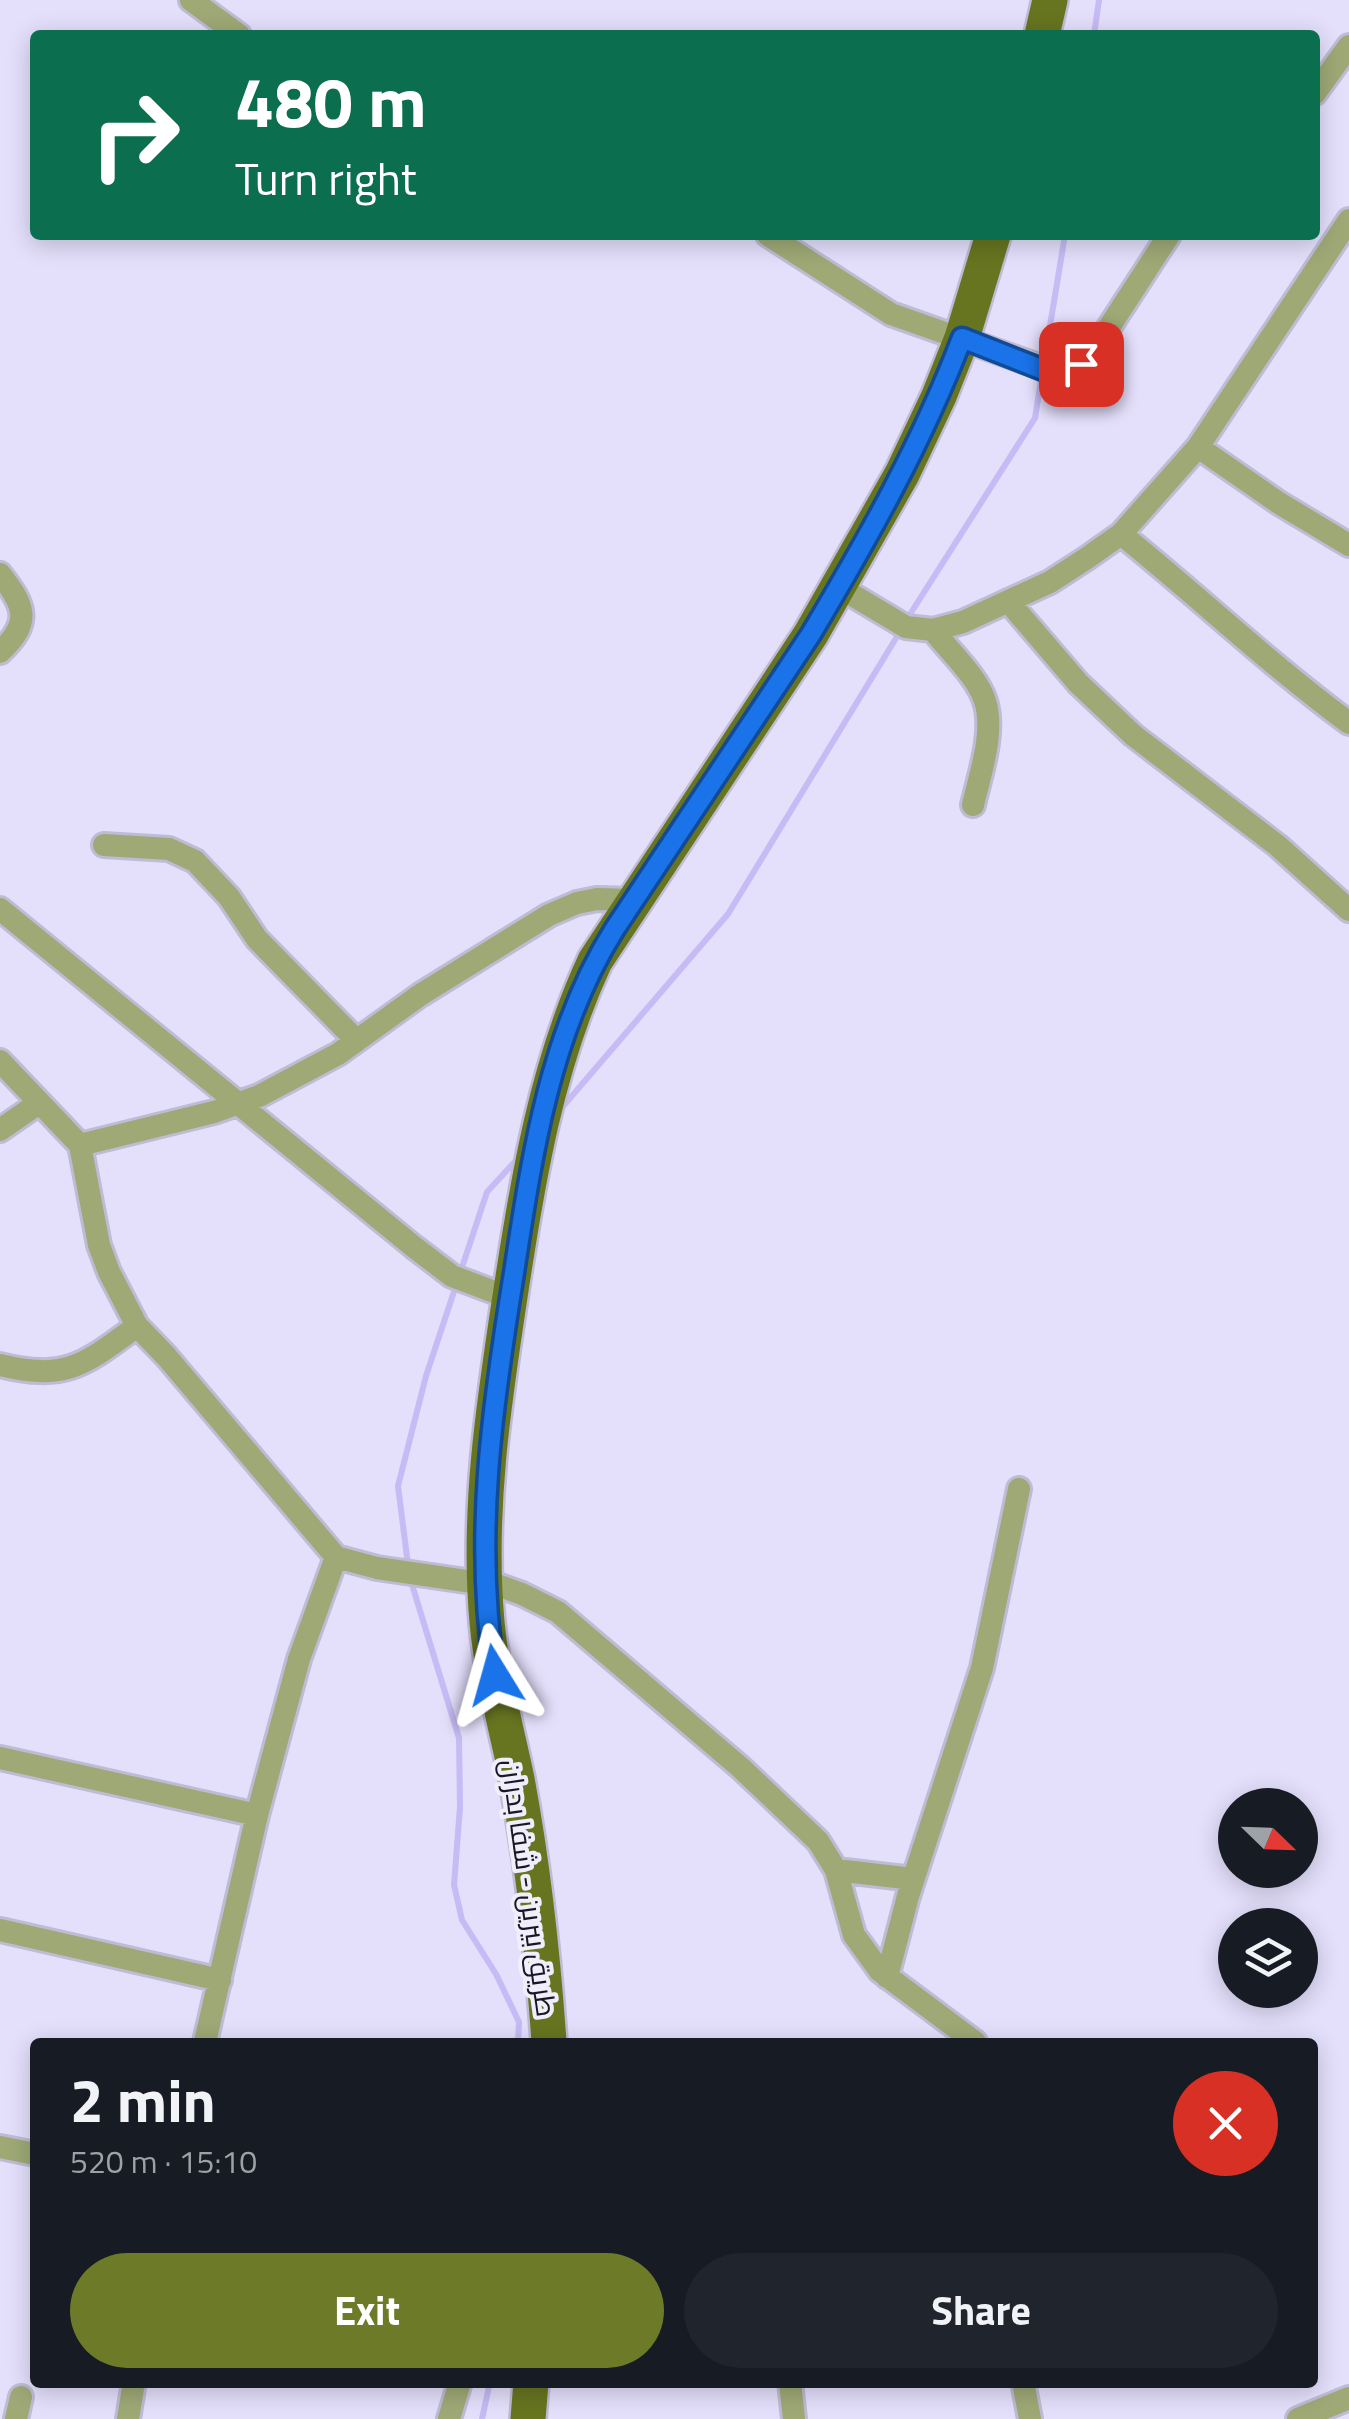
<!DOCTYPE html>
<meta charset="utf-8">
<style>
body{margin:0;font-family:"Titillium Web",Cairo,sans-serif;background:#20242c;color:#f1f3f6;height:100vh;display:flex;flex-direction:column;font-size:38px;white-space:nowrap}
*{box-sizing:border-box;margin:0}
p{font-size:32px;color:#9ea1a6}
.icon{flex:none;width:55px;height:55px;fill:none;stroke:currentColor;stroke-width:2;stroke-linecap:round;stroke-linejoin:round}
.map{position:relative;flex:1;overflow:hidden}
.details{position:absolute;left:30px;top:2038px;width:1288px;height:350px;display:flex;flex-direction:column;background:#171b24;border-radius:10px;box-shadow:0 5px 25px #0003}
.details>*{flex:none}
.banner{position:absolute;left:30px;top:30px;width:1290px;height:210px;border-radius:10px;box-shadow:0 5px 25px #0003;background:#0b6e4f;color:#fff;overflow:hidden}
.needle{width:65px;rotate:113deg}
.buttons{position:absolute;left:1218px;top:1788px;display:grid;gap:20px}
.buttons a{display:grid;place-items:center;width:100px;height:100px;border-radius:50%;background:#171b24;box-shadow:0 5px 25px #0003;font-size:50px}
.pin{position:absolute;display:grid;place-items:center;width:85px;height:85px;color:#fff;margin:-42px;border-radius:20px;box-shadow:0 5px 15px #0006}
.me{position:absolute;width:110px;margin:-55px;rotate:352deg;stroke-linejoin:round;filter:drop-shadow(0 0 8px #0008)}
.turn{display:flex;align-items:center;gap:35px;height:210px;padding:0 40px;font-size:45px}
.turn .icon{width:130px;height:130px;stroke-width:2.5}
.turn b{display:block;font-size:70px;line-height:85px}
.round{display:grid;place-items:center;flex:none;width:105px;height:105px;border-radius:52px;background:#20242c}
.summary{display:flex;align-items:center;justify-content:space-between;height:170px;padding:0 40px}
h1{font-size:60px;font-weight:700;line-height:75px}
.cta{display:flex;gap:20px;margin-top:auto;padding:20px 40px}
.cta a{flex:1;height:115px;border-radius:60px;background:#6d7b28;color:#fff;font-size:40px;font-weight:700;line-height:115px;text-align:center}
.cta a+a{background:#20242c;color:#f1f3f6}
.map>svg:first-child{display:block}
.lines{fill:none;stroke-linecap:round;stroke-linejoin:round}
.stream{stroke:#c6bbf4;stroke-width:6}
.minor-casing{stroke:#bfbbd4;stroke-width:28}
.primary-casing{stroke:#bfbbd4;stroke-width:40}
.minor{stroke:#9ea976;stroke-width:22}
.primary{stroke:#677520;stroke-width:35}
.route-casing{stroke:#114b97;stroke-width:25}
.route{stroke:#1a73e8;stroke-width:18}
.labels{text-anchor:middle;stroke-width:8;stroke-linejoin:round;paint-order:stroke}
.street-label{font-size:28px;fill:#191723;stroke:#f1eefc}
</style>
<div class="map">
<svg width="1349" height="2419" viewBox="0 0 1349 2419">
<rect width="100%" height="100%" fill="#e4dffb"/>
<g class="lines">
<path class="stream" d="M1094,35L1099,0
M1044,362L1065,235
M907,619L1035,418L1042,374
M559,1111L728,914L901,630
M408,1565L398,1486L426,1376L487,1192L521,1155
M410,1578L459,1738L460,1807L454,1885L462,1920L496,1974L519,2022L518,2042
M482,2419L490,2382"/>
<g class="minor-casing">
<path id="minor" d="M191,0L239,35
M1315,93L1349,46
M768,235L891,314L1058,373L1073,371L1093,352L1169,235
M1198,447L1279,503L1349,545
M1121,534C1198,596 1269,664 1349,723
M0,574C25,606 32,622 0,652
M839,587L906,627L933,630L963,622L1050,582L1087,558L1121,534L1198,447L1349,220
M1008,601L1078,683L1133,735L1278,846L1349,910
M933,630C949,651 977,676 985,701C995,732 980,774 973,805
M104,845L169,849L195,861L229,897L257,939L355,1039
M0,909L414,1247L452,1276L510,1298
M0,1061L80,1145L99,1245L109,1272L137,1326L166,1356L336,1557L377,1568L500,1586L522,1594L558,1612L741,1768L818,1841L836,1870L854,1935L880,1971L975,2042
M0,1130L39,1103
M80,1145L214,1112L259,1096L338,1054L420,995L549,915L577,903L597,899L633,900
M0,1365C66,1381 84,1365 137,1326
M0,1758L257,1815
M836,1870L913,1879
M0,1930L220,1980
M887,1977L908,1896L982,1668L1019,1489
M205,2042L257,1815L299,1659L336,1557
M0,2147L35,2154
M790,2382L794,2419
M1023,2382L1030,2419
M16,2419L21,2397
M128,2419L134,2382
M449,2419L460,2382
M1298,2419L1349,2398"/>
</g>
<g class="primary-casing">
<path id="primary" d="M1042,35L1050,0
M549,2042C543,1955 533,1865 517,1779C506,1727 492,1676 487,1622C477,1510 494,1401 511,1290C528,1178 547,1064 595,961L811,634L902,474L939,396L962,338L993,235
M528,2419L531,2382"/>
</g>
<use href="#minor" class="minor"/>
<use href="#primary" class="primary"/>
</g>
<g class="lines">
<g class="route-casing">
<path id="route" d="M495,1675C473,1540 492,1407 514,1273C532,1155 550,1032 614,930L811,634C868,538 922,443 962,338L1046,371L1066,373L1081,364"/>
</g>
<use href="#route" class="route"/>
</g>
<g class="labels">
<g class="street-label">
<text transform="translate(529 1888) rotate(82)" y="10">طريق بيرين - شفا بدران</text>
</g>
</g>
</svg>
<div class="buttons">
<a><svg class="needle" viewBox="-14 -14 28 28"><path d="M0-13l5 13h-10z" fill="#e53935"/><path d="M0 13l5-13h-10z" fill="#9ea1a6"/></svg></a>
<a><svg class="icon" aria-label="layers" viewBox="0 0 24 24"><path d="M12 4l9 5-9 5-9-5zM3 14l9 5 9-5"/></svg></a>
</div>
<div class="pin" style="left:1081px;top:364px;background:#d93025"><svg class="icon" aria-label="arrive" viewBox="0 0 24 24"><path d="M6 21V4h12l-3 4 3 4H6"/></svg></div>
<svg class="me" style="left:495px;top:1675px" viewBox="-20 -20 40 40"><path d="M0-17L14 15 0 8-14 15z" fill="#1a73e8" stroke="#fff" stroke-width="4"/></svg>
<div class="banner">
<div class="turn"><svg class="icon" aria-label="right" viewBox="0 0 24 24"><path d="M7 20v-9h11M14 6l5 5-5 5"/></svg><div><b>480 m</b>Turn right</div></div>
</div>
<section class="details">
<div class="summary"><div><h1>2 min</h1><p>520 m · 15:10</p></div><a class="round" style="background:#d93025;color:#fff"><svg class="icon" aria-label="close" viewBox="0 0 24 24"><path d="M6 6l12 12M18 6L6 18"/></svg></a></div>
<div class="cta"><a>Exit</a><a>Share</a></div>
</section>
</div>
